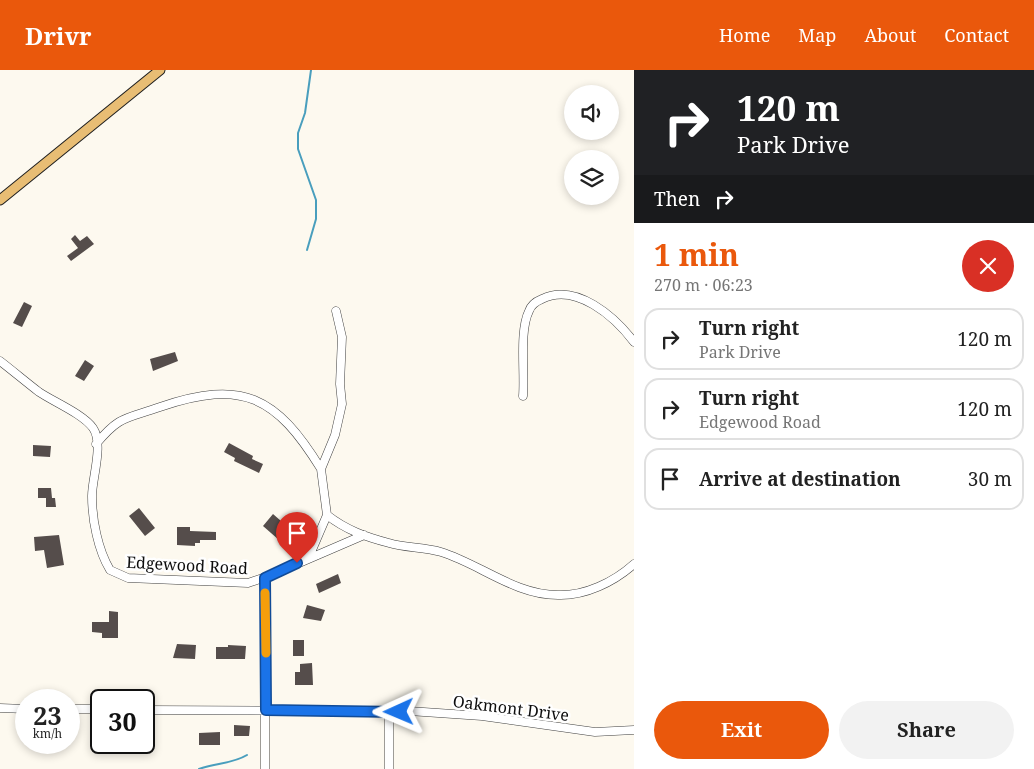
<!DOCTYPE html>
<meta charset="utf-8">
<style>
body{margin:0;font-family:"Noto Serif",serif;background:#f2f2f2;color:#222;height:100vh;display:flex;flex-direction:column;font-size:19px;white-space:nowrap}
*{box-sizing:border-box;margin:0}
p{font-size:16px;color:#767676}
.icon{flex:none;width:28px;height:28px;fill:none;stroke:currentColor;stroke-width:2;stroke-linecap:round;stroke-linejoin:round}
.map{position:relative;flex:1;overflow:hidden}
.side{display:flex;flex-direction:column;background:#fff;width:400px}
.side>*{flex:none}
.banner{background:#202124;color:#fff;overflow:hidden}
.fabs{position:absolute;left:564px;top:15px;display:grid;gap:10px}
.fabs a{display:grid;place-items:center;width:55px;height:55px;border-radius:50%;background:#fff;box-shadow:0 2px 8px #0003;font-size:25px}
.speed{position:absolute;left:15px;top:619px;display:flex;gap:10px;font-size:25px;font-weight:700;text-align:center}
.speed>*{display:grid;place-content:center;width:65px;height:65px;border-radius:50%;background:#fff;box-shadow:0 2px 8px #0003;line-height:1}
.speed small{font-size:12px;font-weight:400}
.speed .limit{border:2px solid #111;border-radius:8px;background:#fff;color:#111}
.pin{position:absolute;display:grid;place-items:center;width:42px;height:42px;color:#fff;margin:-51px -21px;border-radius:50% 50% 50% 0;rotate:-45deg;box-shadow:0 0 5px #0007}
.pin .icon{rotate:45deg}
.me{position:absolute;width:55px;margin:-28px;rotate:269deg;stroke-linejoin:round;filter:drop-shadow(0 0 4px #0008)}
.turn{display:flex;align-items:center;gap:18px;height:105px;padding:0 20px;font-size:22px}
.turn .icon{width:65px;height:65px;stroke-width:2.5}
.turn b{display:block;font-size:35px;line-height:42px}
.then{display:flex;align-items:center;height:48px;padding:0 20px;background:#0003;gap:10px;font-size:19px}
.round{display:grid;place-items:center;flex:none;width:52px;height:52px;border-radius:26px;background:#f2f2f2}
.summary{display:flex;align-items:center;justify-content:space-between;height:85px;padding:0 20px}
h1{font-size:30px;font-weight:700;line-height:38px;color:#ea580c}
.primary-button{display:flex;gap:10px;margin-top:auto;padding:10px 20px}
.primary-button a{flex:1;height:58px;border-radius:30px;background:#ea580c;color:#fff;font-size:20px;font-weight:700;line-height:58px;text-align:center}
.primary-button a+a{background:#f2f2f2;color:#222}
ul{padding:0;list-style:none}
li{display:flex;align-items:center;gap:15px;height:62px;margin:0 10px 8px;padding:0 10px;border:2px solid #e0e0e0;border-radius:15px}
li div{flex:1}
li b{display:block;font-size:19px}
li em{font-style:normal}
header{display:flex;align-items:center;gap:30px;box-sizing:border-box;height:70px;padding:0 25px;background:#ea580c;color:#fff}
header strong{font-size:24px}
nav{display:flex;gap:28px;margin-inline-start:auto;font-size:18px}
main{display:flex;flex:1;min-height:0}
.map>svg:first-child{display:block}
.lines{fill:none;stroke-linecap:round;stroke-linejoin:round}
.stream{stroke:#499ebd;stroke-width:2}
.building{fill:#554d4b}
.minor-casing{stroke:#404040;stroke-width:9}
.major-casing{stroke:#1e1e1e;stroke-width:11}
.minor{stroke:#fff;stroke-width:8}
.major{stroke:#e8bd74;stroke-width:9}
.route-casing{stroke:#114b97;stroke-width:12}
.route{stroke:#1a73e8;stroke-width:9}
.slow{stroke:#f59e0b;stroke-width:9}
.labels{text-anchor:middle;stroke-width:5;stroke-linejoin:round;paint-order:stroke}
.street-label{font-size:16px;fill:#0d0d0d;stroke:#fff}
</style>
<header>
<strong>Drivr</strong>
<nav><a>Home</a><a>Map</a><a>About</a><a>Contact</a></nav>
</header>
<main>
<div class="map">
<svg width="634" height="699" viewBox="0 0 634 699">
<rect width="100%" height="100%" fill="#fdf9ef"/>
<g class="lines">
<path class="stream" d="M307,180L316,149V130L298,79V63L305,43L311,0
M199,699C216,693 232,694 247,685"/>
</g>
<path class="building" d="M75,165L80,171L87,166L94,174L71,191L67,186L78,178L71,169Z
M24,232L32,236L22,257L13,253Z
M175,282L178,291L153,301L150,289Z
M85,290L94,296L84,311L75,306Z
M229,373L253,386L252,389L263,394L259,403L234,391L235,388L224,382Z
M33,375L51,376L50,387L33,386Z
M38,418H51L52,428H55L56,437H46V428H38Z
M139,438L155,458L145,466L129,446Z
M273,444L289,458L279,470L263,456Z
M177,457H190V461L216,462V470H200V473H195V476L177,475Z
M59,465L64,495L47,498L44,480L35,481L34,467Z
M338,504L341,513L319,523L316,514Z
M307,535L325,540L321,551L303,548Z
M109,541L118,542V568H102V563L92,562V552H109Z
M293,570H304V586H293Z
M177,574L196,575L195,589L173,588Z
M228,575L246,576L245,589H216V577H228Z
M312,593L313,615H295V602H300V594Z
M234,655L250,656L249,666H234Z
M220,662V675H199V663Z"/>
<g class="lines">
<g class="minor-casing">
<path id="minor" d="M0,291C13,301 26,312 39,322C54,332 83,344 93,358C104,374 92,408 92,426C92,450 98,480 110,500L128,508L248,513L280,502L297,493L312,480L327,445L321,399L335,365L342,334L340,314L342,267L336,241
M523,326C525,303 519,261 529,241C531,235 537,231 542,229C576,212 615,247 634,272
M96,374C120,345 126,349 160,337C243,309 276,326 321,399
M327,445C346,460 366,467 389,473C405,478 424,477 441,482C480,494 515,525 558,525C585,526 614,512 634,494
M299,493L364,465
M265,509V699
M0,638L26,639
M69,639H101
M144,640L409,641L482,646L595,662L634,660
M389,699V642"/>
</g>
<g class="major-casing">
<path id="major" d="M0,130L160,0"/>
</g>
<use href="#minor" class="minor"/>
<use href="#major" class="major"/>
</g>
<g class="lines">
<g class="route-casing">
<path id="route" d="M297,493L265,508L266,640L399,642"/>
</g>
<use href="#route" class="route"/>
<path class="slow" d="M265,523L266,583"/>
</g>
<g class="labels">
<g class="street-label">
<text transform="translate(187 495) rotate(3)" y="6">Edgewood Road</text>
<text transform="translate(511 638) rotate(7)" y="6">Oakmont Drive</text>
</g>
</g>
</svg>
<div class="fabs">
<a><svg class="icon" aria-label="sound" viewBox="0 0 24 24"><path d="M4 9h4l5-4v14l-5-4H4zM17 9q2 3 0 6"/></svg></a>
<a><svg class="icon" aria-label="layers" viewBox="0 0 24 24"><path d="M12 4l9 5-9 5-9-5zM3 14l9 5 9-5"/></svg></a>
</div>
<div class="speed"><div>23<small>km/h</small></div><div class="limit">30</div></div>
<div class="pin" style="left:297px;top:493px;background:#d93025"><svg class="icon" aria-label="arrive" viewBox="0 0 24 24"><path d="M6 21V4h12l-3 4 3 4H6"/></svg></div>
<svg class="me" style="left:399px;top:642px" viewBox="-20 -20 40 40"><path d="M0-17L14 15 0 8-14 15z" fill="#1a73e8" stroke="#fff" stroke-width="4"/></svg>
</div>
<section class="side">
<div class="banner">
<div class="turn"><svg class="icon" aria-label="right" viewBox="0 0 24 24"><path d="M7 20v-9h11M14 6l5 5-5 5"/></svg><div><b>120 m</b>Park Drive</div></div>
<div class="then">Then<svg class="icon" aria-label="right" viewBox="0 0 24 24"><path d="M7 20v-9h11M14 6l5 5-5 5"/></svg></div>
</div>
<div class="summary"><div><h1>1 min</h1><p>270 m · 06:23</p></div><a class="round" style="background:#d93025;color:#fff"><svg class="icon" aria-label="close" viewBox="0 0 24 24"><path d="M6 6l12 12M18 6L6 18"/></svg></a></div>
<ul>
<li><svg class="icon" aria-label="right" viewBox="0 0 24 24"><path d="M7 20v-9h11M14 6l5 5-5 5"/></svg><div><b>Turn right</b><p>Park Drive</p></div><em>120 m</em></li>
<li><svg class="icon" aria-label="right" viewBox="0 0 24 24"><path d="M7 20v-9h11M14 6l5 5-5 5"/></svg><div><b>Turn right</b><p>Edgewood Road</p></div><em>120 m</em></li>
<li><svg class="icon" aria-label="arrive" viewBox="0 0 24 24"><path d="M6 21V4h12l-3 4 3 4H6"/></svg><div><b>Arrive at destination</b></div><em>30 m</em></li>
</ul>
<div class="primary-button"><a>Exit</a><a>Share</a></div>
</section>
</main>
